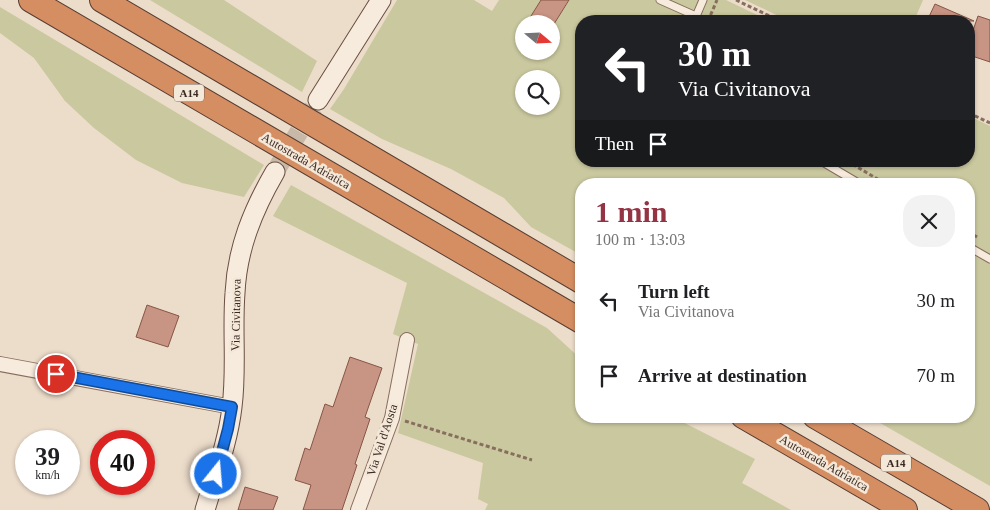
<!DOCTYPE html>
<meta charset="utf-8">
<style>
body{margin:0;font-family:"Times New Roman",serif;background:#f2f2f2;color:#202124;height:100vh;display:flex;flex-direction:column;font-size:19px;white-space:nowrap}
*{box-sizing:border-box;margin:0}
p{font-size:16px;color:#757577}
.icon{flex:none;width:28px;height:28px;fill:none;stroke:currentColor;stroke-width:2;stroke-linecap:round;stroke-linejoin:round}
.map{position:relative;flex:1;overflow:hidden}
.panel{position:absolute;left:575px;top:178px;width:400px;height:245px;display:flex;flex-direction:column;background:#fff;border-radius:20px;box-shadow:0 1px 4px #0004}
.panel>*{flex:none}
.hud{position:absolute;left:575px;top:15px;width:400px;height:152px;border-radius:20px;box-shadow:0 1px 4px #0004;background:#202124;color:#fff;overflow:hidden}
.needle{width:32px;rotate:109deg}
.buttons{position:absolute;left:515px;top:15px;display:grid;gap:10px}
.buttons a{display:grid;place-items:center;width:45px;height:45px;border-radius:50%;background:#fff;box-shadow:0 1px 4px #0004;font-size:25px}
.speed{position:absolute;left:15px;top:430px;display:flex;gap:10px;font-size:25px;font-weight:700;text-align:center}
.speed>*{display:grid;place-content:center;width:65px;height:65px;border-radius:50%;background:#fff;box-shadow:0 1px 4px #0004;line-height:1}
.speed small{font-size:12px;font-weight:400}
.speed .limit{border:8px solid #d22;background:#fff;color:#111}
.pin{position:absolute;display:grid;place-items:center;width:42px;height:42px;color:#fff;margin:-21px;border:2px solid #fff;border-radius:50%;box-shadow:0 1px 5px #0007}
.me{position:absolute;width:55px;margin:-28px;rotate:17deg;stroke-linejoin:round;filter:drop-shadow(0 0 4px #0008)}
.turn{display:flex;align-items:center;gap:18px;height:105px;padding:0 20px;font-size:22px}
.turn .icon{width:65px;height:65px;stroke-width:2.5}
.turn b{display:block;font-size:35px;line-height:42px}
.then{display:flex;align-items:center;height:48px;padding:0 20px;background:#0003;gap:10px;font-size:19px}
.round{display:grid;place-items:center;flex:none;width:52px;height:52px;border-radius:20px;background:#f2f2f2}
.headline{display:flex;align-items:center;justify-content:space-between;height:85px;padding:0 20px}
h1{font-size:30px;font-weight:800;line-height:38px;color:#943344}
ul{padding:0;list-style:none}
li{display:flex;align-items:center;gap:15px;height:75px;padding:0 20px}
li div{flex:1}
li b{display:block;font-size:19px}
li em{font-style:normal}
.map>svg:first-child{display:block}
.green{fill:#cac89e;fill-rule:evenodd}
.building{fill:#c89483;stroke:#865547}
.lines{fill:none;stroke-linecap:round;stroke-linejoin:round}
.secondary-tunnel{stroke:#c8b8a8;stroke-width:19;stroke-dasharray:19 9;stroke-linecap:butt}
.lane-casing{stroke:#886e5f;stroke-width:9}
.street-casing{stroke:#886e5f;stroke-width:16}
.secondary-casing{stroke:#6a4f42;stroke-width:21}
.highway-casing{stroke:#573d33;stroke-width:26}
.path{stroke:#886e5f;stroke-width:3;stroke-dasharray:4 2.5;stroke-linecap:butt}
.lane{stroke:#f7ebdd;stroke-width:7}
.street{stroke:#f7ebdd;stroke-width:14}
.secondary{stroke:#f7ebdd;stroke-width:19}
.highway{stroke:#d58e62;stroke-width:24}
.route-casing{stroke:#114b97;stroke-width:12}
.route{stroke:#1a73e8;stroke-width:9}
.labels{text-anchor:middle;stroke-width:5;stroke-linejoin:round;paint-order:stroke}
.shield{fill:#f4e8d9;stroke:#726259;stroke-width:1}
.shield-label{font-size:11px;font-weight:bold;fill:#3a2922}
.street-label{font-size:12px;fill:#3a2922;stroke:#f4e8d9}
</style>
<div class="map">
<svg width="990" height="510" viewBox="0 0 990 510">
<rect width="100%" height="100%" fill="#ecdcca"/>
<path class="green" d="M150,0H224L317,61L302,92Z
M397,0H474L492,11L499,0H541L527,22L528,24H524V51H551V28L569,1L567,0H726L770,21H581V161H969V116L990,126V486L868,416H969V184H581V255L531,227L504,198L451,169L382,139L330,109L344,89ZM524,79H551V106H524Z
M745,0H923L914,21H789Z
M0,7L264,165L244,197L182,183L136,160L94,128L65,101L34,58L0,33Z
M291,185L547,328L581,359V416H671L755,459L742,483L791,510H485L488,504L478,499L483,463L398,433L418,344L393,334L407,283L273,216Z"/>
<path class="building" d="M541,0H569L554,24H526Z
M935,4L974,21H927Z
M978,16L990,20V62L969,55V42Z
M147,305L179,316L168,347L136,337Z
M350,357L382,368L365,417L370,419L355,464L357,465L342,510H303L311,485L295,480L305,448L310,450L325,404L333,407Z
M245,487L278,497L273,510H238Z"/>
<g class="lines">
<path class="secondary-tunnel" d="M275,172L318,100"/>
<g class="lane-casing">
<path id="lane" d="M660,0L696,16
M694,21L703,0
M821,161L860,184
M969,247L990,259"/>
</g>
<g class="street-casing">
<path id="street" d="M0,364L232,407
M358,510L392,418L407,340"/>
</g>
<g class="secondary-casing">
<path id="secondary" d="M318,100L381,0
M205,510C215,476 228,442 232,407C237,369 232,331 235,293C237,249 253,210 275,172"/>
</g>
<g class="highway-casing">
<path id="highway" d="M31,0L581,321
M102,0L581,281
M743,416L905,510
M815,416L977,510"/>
</g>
<path class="path" d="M736,0L780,21
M708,21L717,0
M969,113L990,123
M847,161L886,184
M969,232L977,237
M405,421L532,460"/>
<use href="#lane" class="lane"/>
<use href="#street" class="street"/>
<use href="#secondary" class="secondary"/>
<use href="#highway" class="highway"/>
</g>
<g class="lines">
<g class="route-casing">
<path id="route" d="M56,374L232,407L228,429L216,474"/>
</g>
<use href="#route" class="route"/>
</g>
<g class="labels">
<g class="shield">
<rect x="174" y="84.5" width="30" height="17" rx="4"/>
<rect x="881" y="454.5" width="30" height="17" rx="4"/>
</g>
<g class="shield-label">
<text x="189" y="97">A14</text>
<text x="896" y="467">A14</text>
</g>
<g class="street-label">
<text transform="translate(306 161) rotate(30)" y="4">Autostrada Adriatica</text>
<text transform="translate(236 315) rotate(-89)" y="4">Via Civitanova</text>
<text transform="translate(382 440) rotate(-72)" y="4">Via Val d'Aosta</text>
<text transform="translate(824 463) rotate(30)" y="4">Autostrada Adriatica</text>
</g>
</g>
</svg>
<div class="buttons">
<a><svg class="needle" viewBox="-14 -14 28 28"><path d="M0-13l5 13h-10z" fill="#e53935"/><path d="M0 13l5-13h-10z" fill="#757577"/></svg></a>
<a><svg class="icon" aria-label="search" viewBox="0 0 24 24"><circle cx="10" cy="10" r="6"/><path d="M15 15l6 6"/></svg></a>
</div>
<div class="speed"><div>39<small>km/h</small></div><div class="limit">40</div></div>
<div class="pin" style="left:56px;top:374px;background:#d93025"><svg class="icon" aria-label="arrive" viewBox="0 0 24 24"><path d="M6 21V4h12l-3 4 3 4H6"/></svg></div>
<svg class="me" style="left:216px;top:474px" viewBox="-20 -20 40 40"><circle r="17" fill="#1a73e8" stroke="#fff" stroke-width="3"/><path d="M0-11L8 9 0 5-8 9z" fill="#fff"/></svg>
<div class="hud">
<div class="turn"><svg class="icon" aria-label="left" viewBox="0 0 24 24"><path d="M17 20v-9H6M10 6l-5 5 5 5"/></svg><div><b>30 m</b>Via Civitanova</div></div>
<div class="then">Then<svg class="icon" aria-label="arrive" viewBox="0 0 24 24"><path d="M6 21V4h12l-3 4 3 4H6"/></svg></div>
</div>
<section class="panel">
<div class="headline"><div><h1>1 min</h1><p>100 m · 13:03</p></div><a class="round"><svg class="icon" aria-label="close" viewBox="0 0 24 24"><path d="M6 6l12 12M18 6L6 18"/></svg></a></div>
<ul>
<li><svg class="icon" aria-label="left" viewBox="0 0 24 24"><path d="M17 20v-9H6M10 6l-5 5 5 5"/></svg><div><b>Turn left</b><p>Via Civitanova</p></div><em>30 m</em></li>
<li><svg class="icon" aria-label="arrive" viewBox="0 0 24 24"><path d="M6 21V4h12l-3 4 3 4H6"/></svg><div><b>Arrive at destination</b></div><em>70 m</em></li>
</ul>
</section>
</div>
